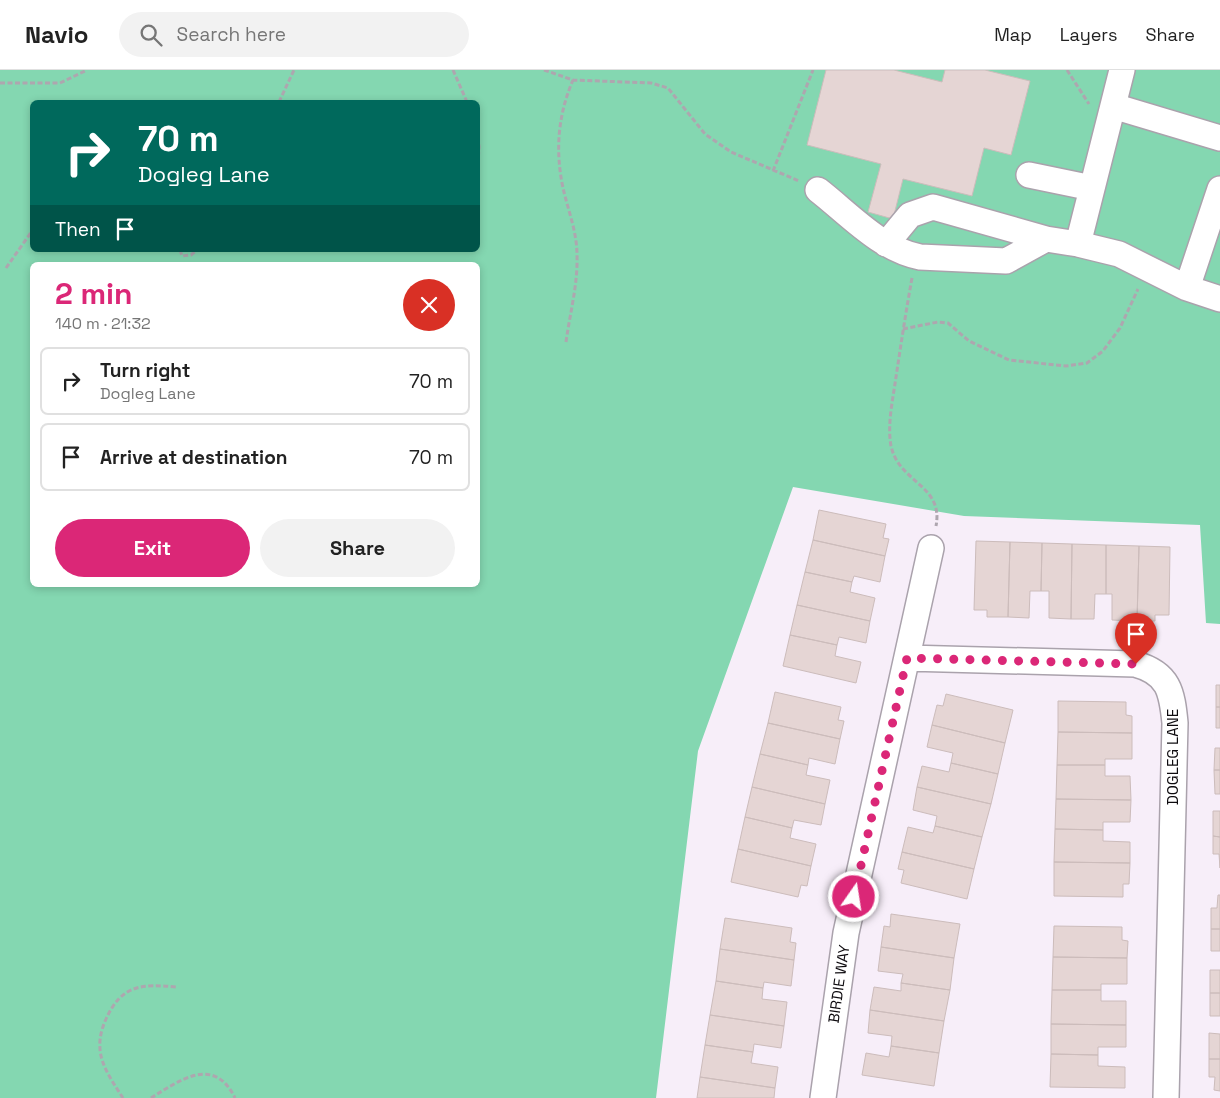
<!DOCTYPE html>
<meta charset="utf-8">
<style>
body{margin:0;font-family:"Space Grotesk",sans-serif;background:#f2f2f2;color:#222;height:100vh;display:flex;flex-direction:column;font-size:19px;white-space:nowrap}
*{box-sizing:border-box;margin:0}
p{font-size:16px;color:#767676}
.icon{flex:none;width:28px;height:28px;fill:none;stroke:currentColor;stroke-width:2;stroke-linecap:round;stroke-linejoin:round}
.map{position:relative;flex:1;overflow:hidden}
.panel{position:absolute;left:30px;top:192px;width:450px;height:325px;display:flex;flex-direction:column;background:#fff;border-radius:8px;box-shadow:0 2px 8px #0003}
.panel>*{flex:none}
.guide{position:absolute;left:30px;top:30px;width:450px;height:152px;border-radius:8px;box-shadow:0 2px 8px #0003;background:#00695c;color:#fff;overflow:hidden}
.pin{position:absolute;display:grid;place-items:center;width:42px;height:42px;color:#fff;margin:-51px -21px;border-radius:50% 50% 50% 0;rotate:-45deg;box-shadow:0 0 5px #0007}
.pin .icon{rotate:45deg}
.me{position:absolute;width:55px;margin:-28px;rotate:13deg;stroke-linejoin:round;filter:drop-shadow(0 0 4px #0008)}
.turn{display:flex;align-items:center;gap:18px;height:105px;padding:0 25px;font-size:22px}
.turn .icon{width:65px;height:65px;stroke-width:2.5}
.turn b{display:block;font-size:35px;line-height:42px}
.then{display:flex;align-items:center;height:48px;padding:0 25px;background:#0003;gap:10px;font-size:19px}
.round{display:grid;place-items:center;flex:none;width:52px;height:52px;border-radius:26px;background:#f2f2f2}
.head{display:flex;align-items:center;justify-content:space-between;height:85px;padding:0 25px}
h1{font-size:30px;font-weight:800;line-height:38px;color:#db2777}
.action{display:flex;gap:10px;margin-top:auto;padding:10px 25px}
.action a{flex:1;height:58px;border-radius:30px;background:#db2777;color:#fff;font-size:20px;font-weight:800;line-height:58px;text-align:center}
.action a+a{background:#f2f2f2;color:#222}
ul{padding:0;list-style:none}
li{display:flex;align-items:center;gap:15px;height:68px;margin:0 10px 8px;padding:0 15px;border:2px solid #e0e0e0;border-radius:8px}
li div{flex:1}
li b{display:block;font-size:19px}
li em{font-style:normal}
header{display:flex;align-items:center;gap:30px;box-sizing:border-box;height:70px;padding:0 25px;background:#fff;border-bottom:1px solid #e0e0e0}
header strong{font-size:24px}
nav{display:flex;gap:28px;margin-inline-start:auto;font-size:18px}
.search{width:350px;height:45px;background:#f2f2f2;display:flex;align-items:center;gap:12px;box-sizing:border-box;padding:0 18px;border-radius:28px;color:#767676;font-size:19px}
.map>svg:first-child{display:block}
.green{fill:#84d7b1;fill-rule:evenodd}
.building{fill:#e5d5d4;stroke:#ccbcbb}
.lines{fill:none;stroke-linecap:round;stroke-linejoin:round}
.minor-casing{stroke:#aaa2ac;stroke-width:28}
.path{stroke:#aea6af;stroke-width:3;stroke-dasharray:5 2.5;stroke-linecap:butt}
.minor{stroke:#fff;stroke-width:25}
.route{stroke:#db2777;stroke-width:9;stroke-dasharray:0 16.2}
.labels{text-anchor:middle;stroke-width:4;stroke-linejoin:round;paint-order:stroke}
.street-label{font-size:15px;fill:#0e0b0f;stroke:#fff}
</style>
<header>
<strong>Navio</strong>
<div class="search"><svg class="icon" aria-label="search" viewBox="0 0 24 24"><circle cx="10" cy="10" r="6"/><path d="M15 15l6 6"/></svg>Search here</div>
<nav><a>Map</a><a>Layers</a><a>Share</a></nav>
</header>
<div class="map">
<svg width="1220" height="1028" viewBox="0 0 1220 1028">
<rect width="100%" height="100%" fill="#f7eef9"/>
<path class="green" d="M0,0H1220V554L1206,553L1200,455L964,446L793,417L698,681L656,1028H0ZM32,32H478V180H32ZM32,195H478V515H32Z"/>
<path class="building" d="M826,0H894L942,12L945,0H985L1030,11L1011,85L984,78L972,126L903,109L893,149L868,142L881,94L807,75Z
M819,440L886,454L883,468L889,469L885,486L813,470Z
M813,470L885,486L880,512L854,506L852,512L805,502Z
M976,471L1010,472L1008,547H987V540H974Z
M1010,472L1042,473L1041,521H1030L1029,548L1008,547Z
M1042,473L1072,474L1071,549L1049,548V521H1041Z
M1072,474L1106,475V524H1095L1094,549H1071Z
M1106,475L1139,476L1137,551L1112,550V524H1106Z
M1139,476L1170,477L1169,545H1155V551H1137Z
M805,502L852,512L850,522L875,528L870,551L797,535Z
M797,535L870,551L866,573L839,567L837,575L790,565Z
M790,565L837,575L835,586L861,592L856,613L783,596Z
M1216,615H1220V637H1216Z
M775,622L841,637L838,650L844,651L840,669L768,653Z
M946,624L1013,640L1005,673L932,655L937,635L943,636Z
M1058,631L1126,632V645L1132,646V663L1058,662Z
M1216,637H1220V658H1216Z
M768,653L840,669L835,694L809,688L808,695L760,684Z
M932,655L1005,673L998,704L951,693L953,683L927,677Z
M1058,662L1132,663V689H1105V695H1057Z
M1215,678H1220V700H1214Z
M760,684L808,695L806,705L830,710L825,734L752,717Z
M951,693L998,704L991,734L917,717L922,696L949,702Z
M1057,695H1105V706H1130L1131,730L1056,729Z
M1214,700H1220V724H1215Z
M752,717L825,734L821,755L794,750L792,758L745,747Z
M917,717L991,734L982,767L935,756L937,746L913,740Z
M1056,729L1131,730L1130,752H1103V760L1055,759Z
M1213,741H1220V767L1213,766Z
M745,747L792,758L790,768L816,774L811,796L738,779Z
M935,756L982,767L974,799L902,782L908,757L933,763Z
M1055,759L1103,760V771L1130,772V793L1054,792Z
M1213,766L1220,767V798L1219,784H1213Z
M738,779L811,796L807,816L801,815L798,827L731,812Z
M902,782L974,799L967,829L901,813L904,800L898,799Z
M1054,792L1130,793L1129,814H1123V827L1054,826Z
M1218,825H1220V859H1211V838H1217Z
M891,844L960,854L954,888L881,877L884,856L890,857Z
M725,848L792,858L790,872L796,873L794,890L720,879Z
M1054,856L1122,857V870L1128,871L1127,888L1053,887Z
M1211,859H1220V881H1211Z
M881,877L954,888L950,920L901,913L903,904L878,901Z
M720,879L794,890L791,916L764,912L763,918L716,911Z
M1053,887L1127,888V914H1101V920H1052Z
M1210,900H1220V923H1210Z
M716,911L763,918L762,929L787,932L784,956L710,945Z
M901,913L950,920L944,951L870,940L874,917L901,921Z
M1052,920H1101V931H1126V955L1051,954Z
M1210,923H1220V946H1210Z
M870,940L944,951L939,983L891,976L892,966L868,963Z
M710,945L784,956L781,978L754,974L753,982L705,975Z
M1051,954L1126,955V977H1098V985L1051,984Z
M1209,963L1220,964V989H1209Z
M705,975L753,982L751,993L778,997L775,1018L700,1007Z
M891,976L939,983L934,1016L862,1005L866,983L889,987Z
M1051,984L1098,985V996L1125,997V1018L1050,1017Z
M1209,989H1220V1021L1214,1020L1215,1007H1209Z
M700,1007L775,1018L774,1028H697Z"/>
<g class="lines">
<g class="minor-casing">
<path id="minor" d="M1113,36L1220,68
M1029,105L1092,118
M818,120C849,144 880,179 920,187L1006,191L1046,169
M886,174L910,145L933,137L1046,169L1078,174L1119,184L1187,218L1220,229
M1078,174L1122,0
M1187,218L1220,119
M907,588L1135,594C1169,603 1172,622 1175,653L1166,1028
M823,1028L846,863L931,478"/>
</g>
<path class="path" d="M453,0L467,32
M544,0L573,10L651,13L668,18L705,64L731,82L799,111
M1067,0L1089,34
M0,13H60L87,0
M279,32L294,0
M478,67L479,77L478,93
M773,101L813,0
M180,180L182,186L191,185L197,180
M6,198L32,161
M912,208C906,241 901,274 896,307C893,329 887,354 891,376C899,413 944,415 936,456
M903,259L938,252L948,253L969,271L1009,290L1066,296L1087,293L1103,281L1120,258L1138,219
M566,272C570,243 578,214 577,185C577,162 568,140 563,118C555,80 558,45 573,10
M123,1028C114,1014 101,996 100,979C99,968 102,958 106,949C122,914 142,914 177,917
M151,1028C180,1010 214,985 235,1028"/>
<use href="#minor" class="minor"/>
</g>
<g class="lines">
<path class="route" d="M854,827L907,588L1136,594"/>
</g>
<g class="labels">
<g class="street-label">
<text transform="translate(1173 687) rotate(-90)" y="5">DOGLEG LANE</text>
<text transform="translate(839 914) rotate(-82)" y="5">BIRDIE WAY</text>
</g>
</g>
</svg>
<div class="pin" style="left:1136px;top:594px;background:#d93025"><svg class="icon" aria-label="arrive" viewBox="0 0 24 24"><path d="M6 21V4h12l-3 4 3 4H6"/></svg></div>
<svg class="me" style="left:854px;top:827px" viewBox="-20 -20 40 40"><circle r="17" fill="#db2777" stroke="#fff" stroke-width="3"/><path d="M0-11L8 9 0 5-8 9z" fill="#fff"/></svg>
<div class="guide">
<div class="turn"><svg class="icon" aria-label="right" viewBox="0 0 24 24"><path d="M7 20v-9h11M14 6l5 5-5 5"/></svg><div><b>70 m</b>Dogleg Lane</div></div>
<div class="then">Then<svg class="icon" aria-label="arrive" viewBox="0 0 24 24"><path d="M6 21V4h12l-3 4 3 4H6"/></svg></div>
</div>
<section class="panel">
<div class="head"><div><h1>2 min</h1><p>140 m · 21:32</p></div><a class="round" style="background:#d93025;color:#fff"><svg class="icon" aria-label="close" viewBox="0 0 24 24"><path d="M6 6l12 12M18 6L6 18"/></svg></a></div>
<ul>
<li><svg class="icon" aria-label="right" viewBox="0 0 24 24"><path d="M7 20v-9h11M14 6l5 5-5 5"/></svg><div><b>Turn right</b><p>Dogleg Lane</p></div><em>70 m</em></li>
<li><svg class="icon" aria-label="arrive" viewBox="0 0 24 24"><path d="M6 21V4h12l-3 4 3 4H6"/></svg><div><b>Arrive at destination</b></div><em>70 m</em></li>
</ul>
<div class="action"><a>Exit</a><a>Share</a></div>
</section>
</div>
